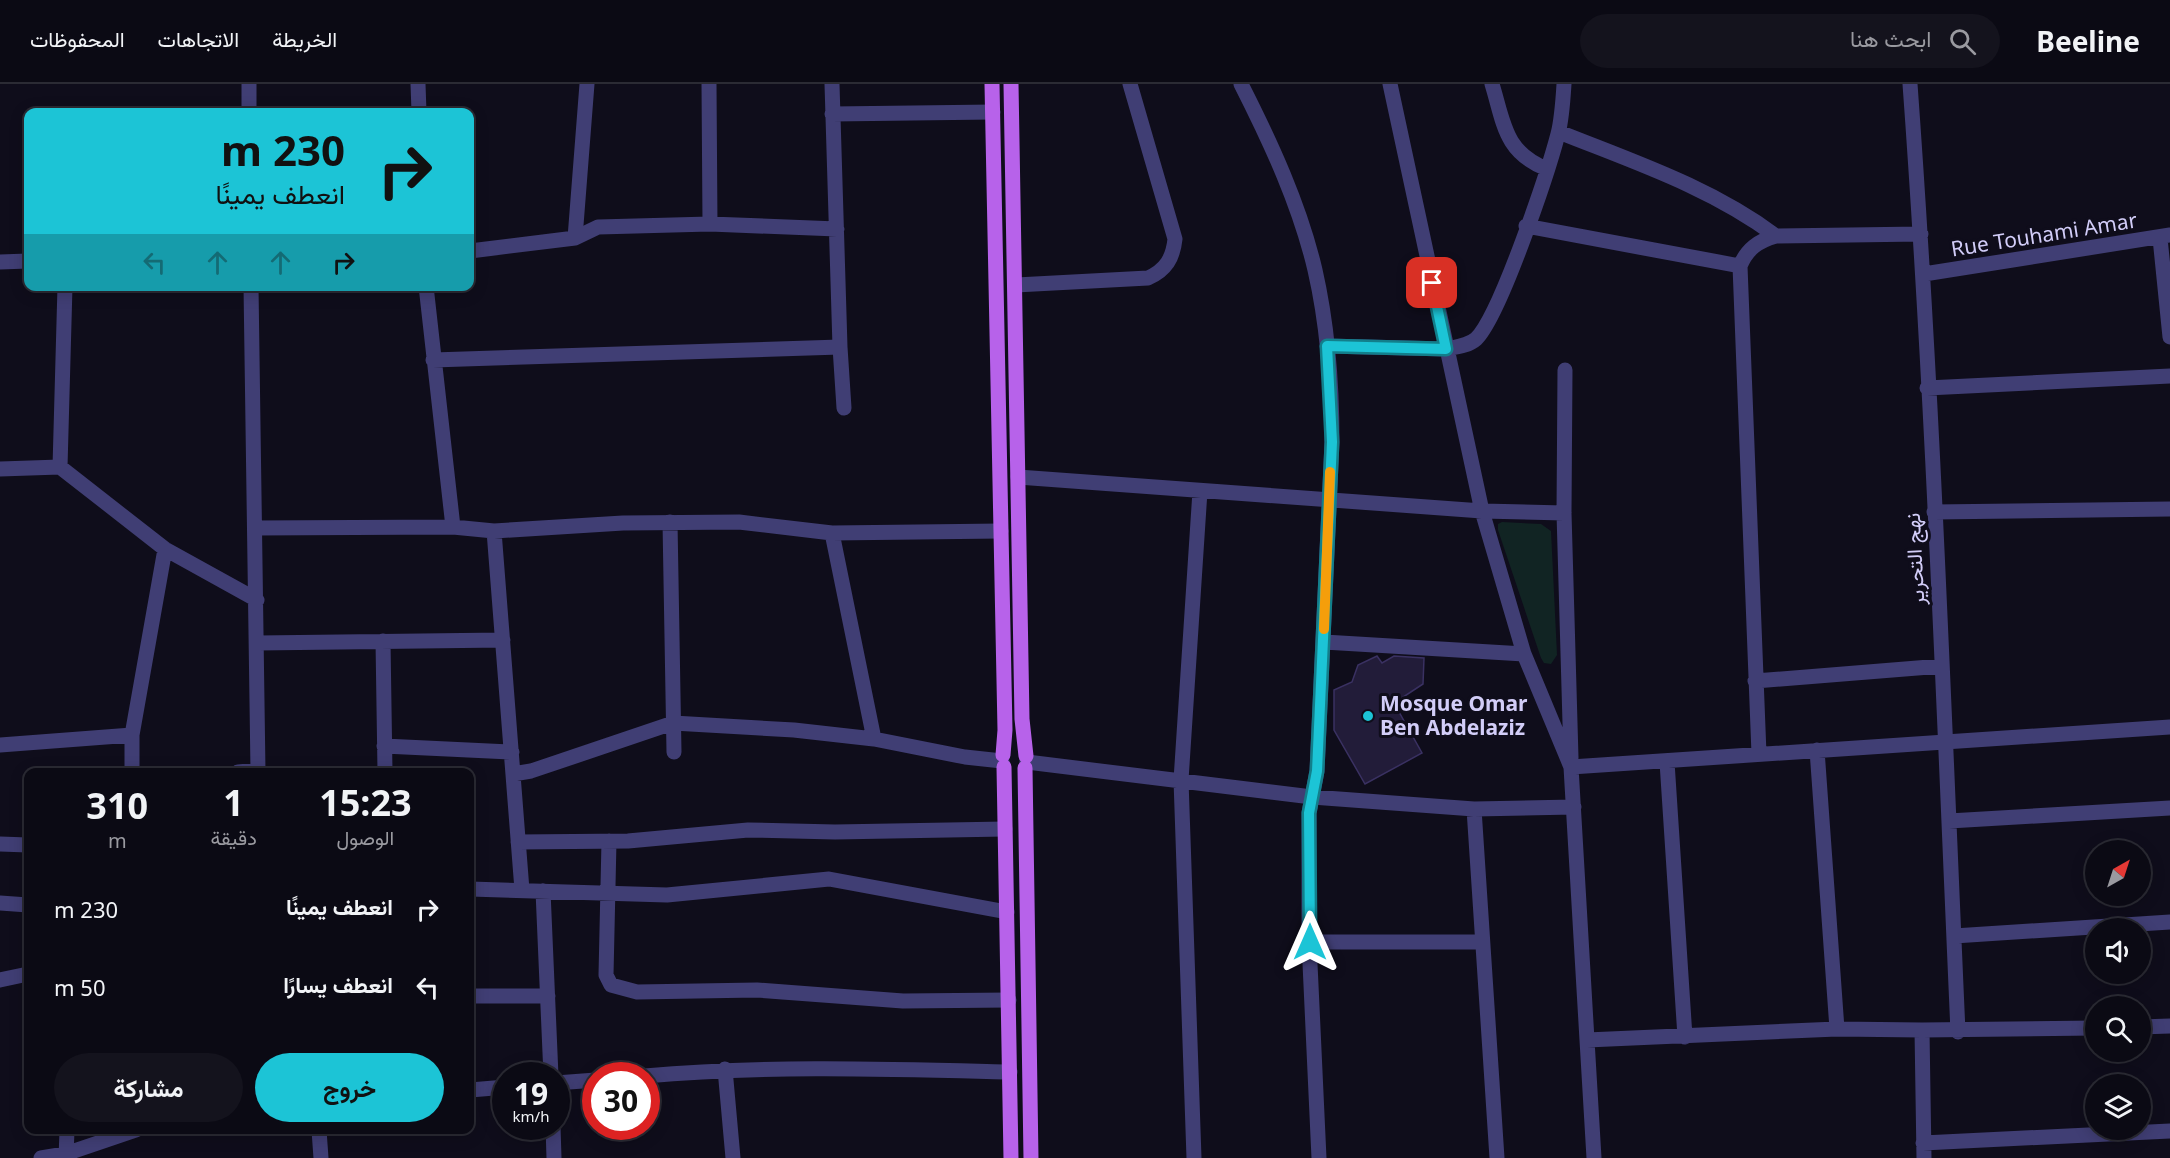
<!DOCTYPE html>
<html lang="ar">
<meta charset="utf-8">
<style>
body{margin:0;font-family:"Noto Sans",Vazirmatn,sans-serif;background:#14131d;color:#f1f3f6;direction:rtl;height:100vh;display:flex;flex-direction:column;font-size:22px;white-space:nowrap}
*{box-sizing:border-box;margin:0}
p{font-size:20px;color:#9a9aa0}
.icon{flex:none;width:33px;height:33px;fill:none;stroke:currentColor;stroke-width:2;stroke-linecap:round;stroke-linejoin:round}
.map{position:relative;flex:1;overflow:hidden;direction:ltr}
.sheet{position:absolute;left:24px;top:684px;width:450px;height:366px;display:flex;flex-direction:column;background:#0b0a14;border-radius:12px;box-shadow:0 3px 15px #0003,0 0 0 2px #2b2b34;direction:rtl}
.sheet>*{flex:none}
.guide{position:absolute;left:24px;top:24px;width:450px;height:183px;border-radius:12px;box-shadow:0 3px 15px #0003,0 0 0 2px #2b2b34;direction:rtl;background:#1cc4d6;color:#111;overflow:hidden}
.needle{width:39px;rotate:39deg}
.controls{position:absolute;left:2085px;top:756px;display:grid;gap:12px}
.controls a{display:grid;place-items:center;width:66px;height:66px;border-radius:50%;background:#0b0a14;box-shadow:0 3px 15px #0003,0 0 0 2px #2b2b34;font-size:30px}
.speed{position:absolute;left:492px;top:978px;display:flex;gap:12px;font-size:30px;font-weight:700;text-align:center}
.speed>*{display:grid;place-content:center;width:78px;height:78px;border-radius:50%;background:#0b0a14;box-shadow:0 3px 15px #0003,0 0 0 2px #2b2b34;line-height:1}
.speed small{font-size:15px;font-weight:400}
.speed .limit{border:9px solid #d22;background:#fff;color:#111}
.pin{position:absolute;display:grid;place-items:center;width:51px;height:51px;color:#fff;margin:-26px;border-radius:12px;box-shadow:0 3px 9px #0006}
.me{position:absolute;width:66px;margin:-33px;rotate:0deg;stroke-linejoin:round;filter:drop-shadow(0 0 4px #0008)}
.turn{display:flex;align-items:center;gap:21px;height:126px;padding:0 30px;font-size:27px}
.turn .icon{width:78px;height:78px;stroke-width:2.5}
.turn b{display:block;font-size:42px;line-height:51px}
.lanes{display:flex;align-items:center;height:57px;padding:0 30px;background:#0003;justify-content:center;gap:30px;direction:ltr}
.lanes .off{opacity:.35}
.eta{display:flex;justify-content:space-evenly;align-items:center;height:102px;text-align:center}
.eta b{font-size:36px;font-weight:700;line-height:42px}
.action{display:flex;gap:12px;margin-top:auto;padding:12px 30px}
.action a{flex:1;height:69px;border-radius:36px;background:#1cc4d6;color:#111;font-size:24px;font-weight:700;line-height:69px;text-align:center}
.action a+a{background:#14131d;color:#f1f3f6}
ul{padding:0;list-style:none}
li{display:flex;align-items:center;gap:18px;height:78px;padding:0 30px}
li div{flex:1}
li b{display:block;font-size:22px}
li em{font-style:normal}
header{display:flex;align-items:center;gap:36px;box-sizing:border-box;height:84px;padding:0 30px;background:#0b0a14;border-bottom:2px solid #2b2b34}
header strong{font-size:28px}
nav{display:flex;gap:33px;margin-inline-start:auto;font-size:21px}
.search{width:420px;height:54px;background:#14131d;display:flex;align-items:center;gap:15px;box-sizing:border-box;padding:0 21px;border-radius:33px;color:#9a9aa0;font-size:22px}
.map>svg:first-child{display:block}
.green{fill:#112423}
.building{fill:#221c39;stroke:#3a3162;stroke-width:1.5}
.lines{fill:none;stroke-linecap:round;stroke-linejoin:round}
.minor{stroke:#403e74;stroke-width:15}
.major{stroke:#b762ea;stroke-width:15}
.route-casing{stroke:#127f8b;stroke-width:15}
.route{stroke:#1cc4d6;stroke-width:10}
.slow{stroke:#f59e0b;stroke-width:10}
.poi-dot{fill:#1cc4d6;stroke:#0f0d1b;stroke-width:2}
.labels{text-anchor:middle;stroke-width:6;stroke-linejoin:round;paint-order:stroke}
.street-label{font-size:21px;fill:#d2cdf8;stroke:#0f0d1b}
.poi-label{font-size:21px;font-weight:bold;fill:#d2cdf8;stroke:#0f0d1b;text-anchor:start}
</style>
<header>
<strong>Beeline</strong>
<div class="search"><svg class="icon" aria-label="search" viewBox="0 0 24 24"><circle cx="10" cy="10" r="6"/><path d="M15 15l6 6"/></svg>ابحث هنا</div>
<nav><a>الخريطة</a><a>الاتجاهات</a><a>المحفوظات</a></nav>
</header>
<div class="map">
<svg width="2170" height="1074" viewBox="0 0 2170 1074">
<rect width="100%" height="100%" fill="#0f0d1b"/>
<path class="green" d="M1502,438L1541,440L1551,447L1557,571L1551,580L1544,579L1541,574L1498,446V440Z"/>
<path class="building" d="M1377,572L1382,579L1394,572L1424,574L1423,600L1394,619L1422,669L1365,700L1334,646V606L1352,598L1358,581Z"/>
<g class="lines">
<path class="minor" d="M249,0V28
M418,0L419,28
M709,0L710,140
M832,0L840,263
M1241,0C1271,59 1300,122 1315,186C1328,243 1332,301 1332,358L1317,687L1309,729V858L1319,1074
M1390,0L1482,427L1524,570L1571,683
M1492,0C1504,39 1504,68 1547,85
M1910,0C1933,315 1944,632 1958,948
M832,30L993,28
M1559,48C1634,78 1710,103 1776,152
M1526,142L1740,182
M575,154L587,0
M2160,154L2170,253
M470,167L575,154L598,143L710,140L837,145
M0,178L28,177
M1924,190L2170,151
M1015,201L1148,194C1166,186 1173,174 1175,155L1130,0
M251,202L258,688
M426,202L453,443
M1327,262L1446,265C1456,263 1468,262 1476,255C1500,232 1548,88 1558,50C1562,34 1563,16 1564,0
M433,276L840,263L844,324
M1565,286L1564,429L1571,674
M1927,304L2170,292
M60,383L65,202
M0,385L60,383L165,465L257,516
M1018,393L1482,427L1564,429
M1934,428L2170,425
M670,438L674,668
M255,444L453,443L494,447L623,439L739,438L832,449L1001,447
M494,447L522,806
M832,449L874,655
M383,557L385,688
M1324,558L1524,570
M258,559L503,556
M1755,597L1942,582
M132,651L165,465
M0,661L132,651V688
M384,662L512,668
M1817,666L1837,945
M1759,670L1740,182C1747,165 1758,157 1776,152L1921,150
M1027,678L1312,713L1474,725L1574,723
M1667,678L1685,953
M238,688L258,686
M513,690L531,687L673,639L794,646L874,655L965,673L1002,677
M1474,725L1497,1074
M1949,737L2170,724
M609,757L606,891L611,901L637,908L757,906L903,917L1009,916
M518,758L628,757L748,746L835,748L1005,745
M0,760L28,761
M470,805L667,811L829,795L1007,828
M543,807L551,992
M0,819L28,821
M1954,852L2170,838
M1309,858H1481
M0,896L28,890
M470,912H548
M2140,943L2170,942
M1922,946L1837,945L1587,956L1571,683L2170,643
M1587,956L1594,1074
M725,985L733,1074
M645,992C767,981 888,985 1010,988
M556,999L596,996
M470,1006L506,1003
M553,1042L554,1074
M319,1046L321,1074
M1923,1059L2170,1047
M41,1074L65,1070L136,1046
M66,1074L67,1046
M1194,1074L1181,696L1200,407
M1924,1074L1922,946L2096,944"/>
<path class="major" d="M992,0L1005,646L1003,671
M1011,0L1022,635L1026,672
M1004,683L1011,1074
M1025,684L1031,1074"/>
</g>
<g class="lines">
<g class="route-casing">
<path id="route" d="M1310,858L1309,729L1317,687L1332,358L1327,262L1446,265L1432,199"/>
</g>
<use href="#route" class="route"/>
<path class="slow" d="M1324,545L1330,388"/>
</g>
<circle class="poi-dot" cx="1368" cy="632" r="6"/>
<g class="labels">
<g class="street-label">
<text transform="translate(2044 151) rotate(-9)" y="7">Rue Touhami Amar</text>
<text transform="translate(1915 475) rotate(-93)" y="7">نهج التحرير</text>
</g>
<g class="poi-label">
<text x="1380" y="627">Mosque Omar<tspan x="1380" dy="24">Ben Abdelaziz</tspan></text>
</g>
</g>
</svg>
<div class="controls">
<a><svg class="needle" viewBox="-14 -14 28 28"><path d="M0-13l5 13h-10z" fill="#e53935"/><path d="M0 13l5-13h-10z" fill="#9a9aa0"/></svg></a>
<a><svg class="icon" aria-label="sound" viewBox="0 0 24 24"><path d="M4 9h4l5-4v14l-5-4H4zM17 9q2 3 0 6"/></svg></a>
<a><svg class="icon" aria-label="search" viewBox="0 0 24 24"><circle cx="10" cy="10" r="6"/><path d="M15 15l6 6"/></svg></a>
<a><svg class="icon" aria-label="layers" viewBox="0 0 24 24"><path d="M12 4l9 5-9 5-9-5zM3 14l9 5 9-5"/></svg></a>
</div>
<div class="speed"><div>19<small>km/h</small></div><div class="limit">30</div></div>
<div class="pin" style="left:1432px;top:199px;background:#d93025"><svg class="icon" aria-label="arrive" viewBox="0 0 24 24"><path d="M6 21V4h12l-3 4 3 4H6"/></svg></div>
<svg class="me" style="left:1310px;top:858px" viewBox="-20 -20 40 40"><path d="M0-17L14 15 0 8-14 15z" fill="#1cc4d6" stroke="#fff" stroke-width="4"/></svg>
<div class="guide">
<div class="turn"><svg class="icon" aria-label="right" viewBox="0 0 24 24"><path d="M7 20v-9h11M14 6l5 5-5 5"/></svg><div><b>230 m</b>انعطف يمينًا</div></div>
<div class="lanes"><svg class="icon off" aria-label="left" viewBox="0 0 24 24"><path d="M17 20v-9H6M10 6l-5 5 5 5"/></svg><svg class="icon off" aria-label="ahead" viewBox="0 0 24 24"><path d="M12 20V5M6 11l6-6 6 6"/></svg><svg class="icon off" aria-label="ahead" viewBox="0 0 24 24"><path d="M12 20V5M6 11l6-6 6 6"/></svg><svg class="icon" aria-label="right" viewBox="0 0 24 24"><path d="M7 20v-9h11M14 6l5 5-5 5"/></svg></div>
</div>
<section class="sheet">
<div class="eta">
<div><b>15:23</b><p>الوصول</p></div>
<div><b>1</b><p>دقيقة</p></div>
<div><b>310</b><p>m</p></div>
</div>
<ul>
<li><svg class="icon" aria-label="right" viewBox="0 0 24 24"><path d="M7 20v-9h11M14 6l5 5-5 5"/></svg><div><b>انعطف يمينًا</b></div><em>230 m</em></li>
<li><svg class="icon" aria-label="left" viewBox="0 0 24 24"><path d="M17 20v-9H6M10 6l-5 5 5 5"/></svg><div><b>انعطف يسارًا</b></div><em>50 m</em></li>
</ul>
<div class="action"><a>خروج</a><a>مشاركة</a></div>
</section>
</div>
